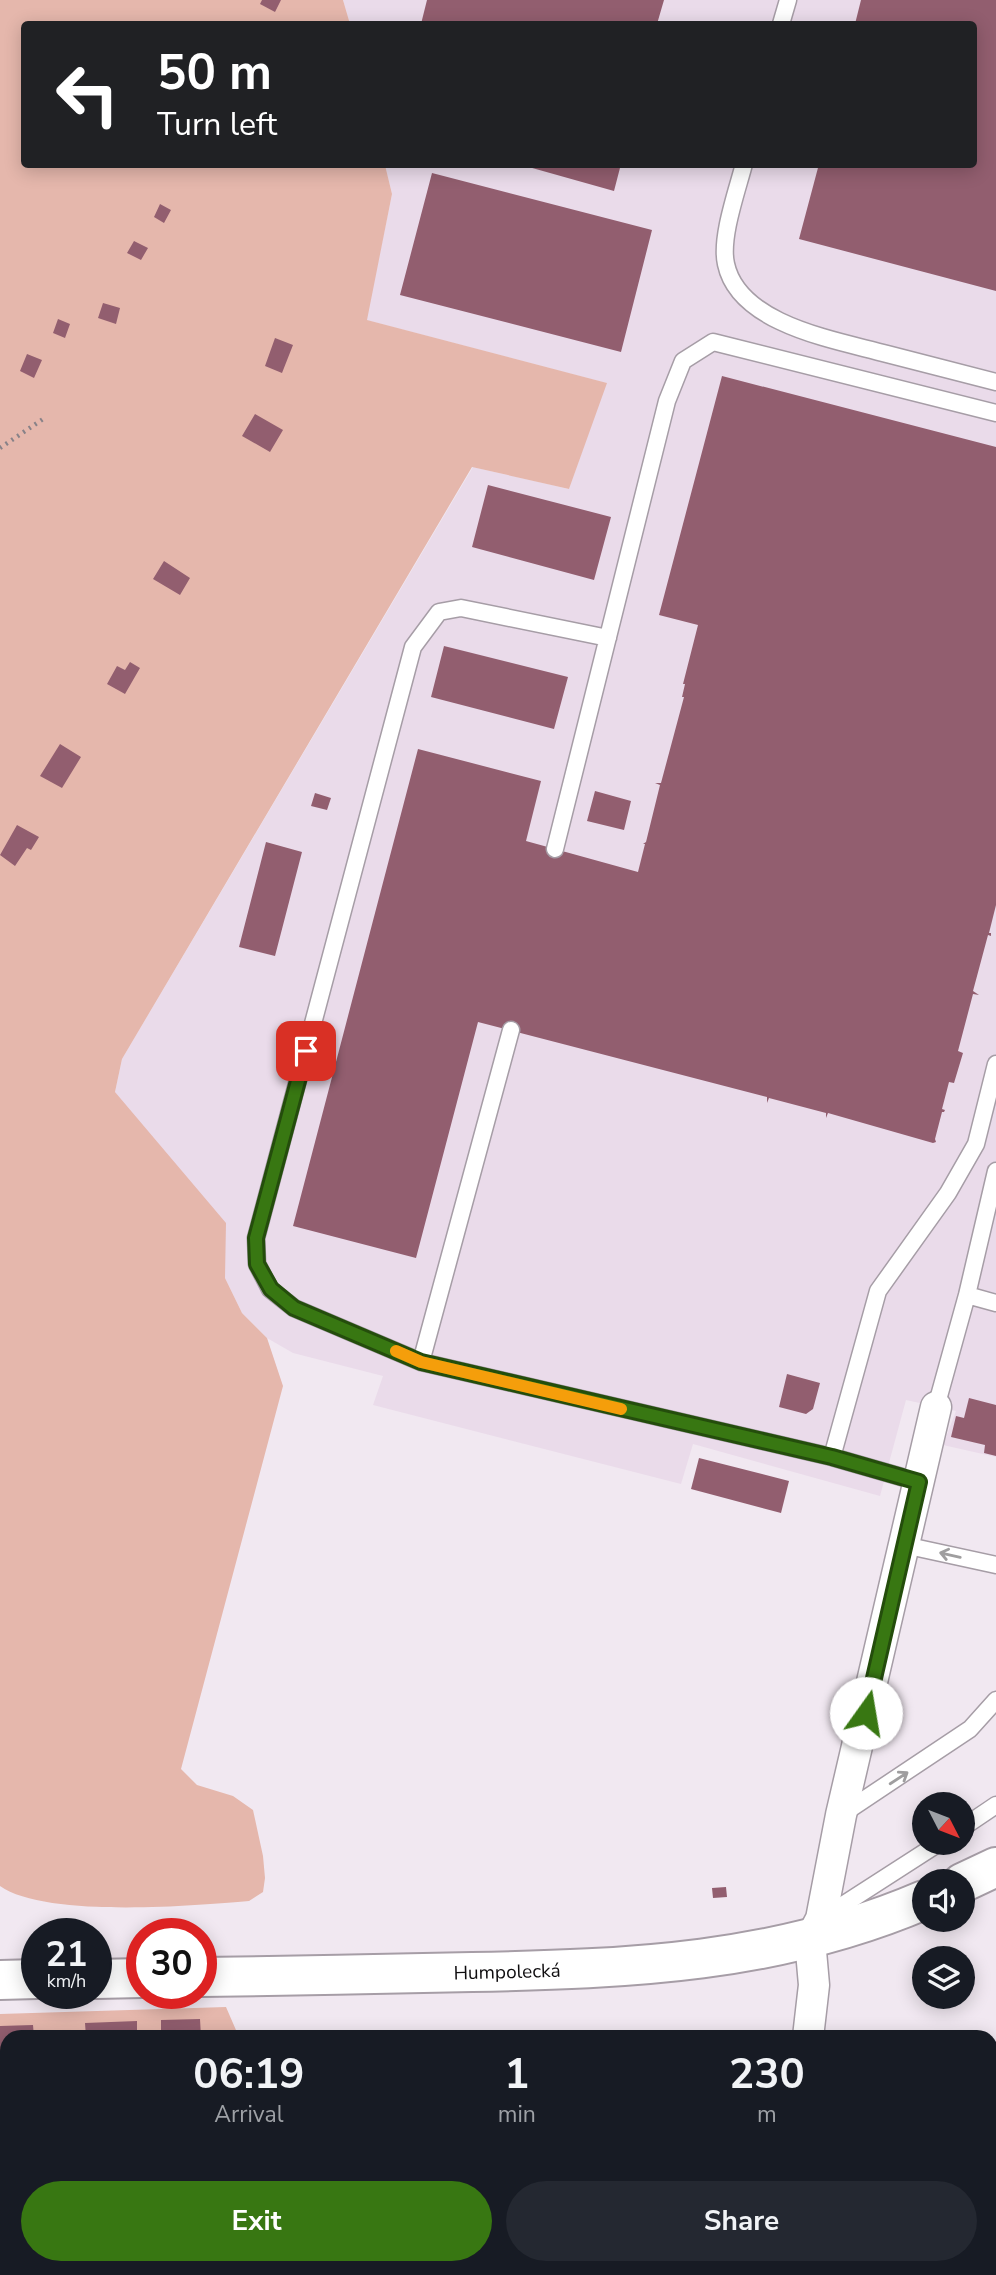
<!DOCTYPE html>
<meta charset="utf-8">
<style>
body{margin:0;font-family:"Nunito Sans",sans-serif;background:#242831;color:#f1f3f6;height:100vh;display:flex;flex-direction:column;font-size:26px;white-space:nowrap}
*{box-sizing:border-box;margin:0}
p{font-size:23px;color:#9ea1a6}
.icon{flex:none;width:38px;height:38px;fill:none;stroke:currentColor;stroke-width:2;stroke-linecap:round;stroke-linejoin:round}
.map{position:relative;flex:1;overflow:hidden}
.panel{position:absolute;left:0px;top:2030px;width:998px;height:245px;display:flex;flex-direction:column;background:#171b24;border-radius:21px 21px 0 0;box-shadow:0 4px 18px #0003}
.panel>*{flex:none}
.guide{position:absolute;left:21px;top:21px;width:956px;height:147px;border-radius:7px;box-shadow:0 4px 18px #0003;background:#202124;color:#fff;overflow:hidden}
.needle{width:46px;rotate:132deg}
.tools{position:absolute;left:912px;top:1792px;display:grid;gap:14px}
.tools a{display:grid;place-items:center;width:63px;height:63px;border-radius:50%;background:#171b24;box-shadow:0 4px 18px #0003;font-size:35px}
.speed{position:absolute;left:21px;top:1918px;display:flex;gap:14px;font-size:35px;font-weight:700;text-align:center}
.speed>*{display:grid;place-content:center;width:91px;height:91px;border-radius:50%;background:#171b24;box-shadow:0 4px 18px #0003;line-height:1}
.speed small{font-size:18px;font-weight:400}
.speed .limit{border:10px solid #d22;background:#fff;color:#111}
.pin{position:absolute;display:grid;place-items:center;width:60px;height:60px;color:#fff;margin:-30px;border-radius:14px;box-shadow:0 4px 10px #0006}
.me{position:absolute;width:77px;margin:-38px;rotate:13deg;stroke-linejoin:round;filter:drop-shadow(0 0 5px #0008)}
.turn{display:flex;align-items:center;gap:24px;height:147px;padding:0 21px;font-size:32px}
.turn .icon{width:91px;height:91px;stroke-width:2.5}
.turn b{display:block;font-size:49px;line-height:60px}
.eta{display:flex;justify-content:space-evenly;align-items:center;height:119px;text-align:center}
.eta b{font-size:42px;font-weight:700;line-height:49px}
.action{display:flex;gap:14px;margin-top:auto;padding:14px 21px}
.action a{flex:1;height:80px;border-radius:42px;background:#387712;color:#fff;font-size:28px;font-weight:700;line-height:80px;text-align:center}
.action a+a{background:#242831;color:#f1f3f6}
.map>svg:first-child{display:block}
.built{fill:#eadbea}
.green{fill:#e5b7ac}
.building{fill:#925e6f}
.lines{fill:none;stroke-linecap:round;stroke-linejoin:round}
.service-casing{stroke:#a69da6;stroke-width:19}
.minor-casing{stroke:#a69da6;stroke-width:33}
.secondary-casing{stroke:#a69da6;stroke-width:42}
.path{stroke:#888288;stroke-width:4.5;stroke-dasharray:2 5;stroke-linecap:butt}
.service{stroke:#fff;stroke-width:16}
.minor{stroke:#fff;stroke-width:30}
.secondary{stroke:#fff;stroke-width:38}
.oneway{stroke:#9f9e9f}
.route-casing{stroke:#244d0c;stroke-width:18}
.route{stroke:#387712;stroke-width:12}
.slow{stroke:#f59e0b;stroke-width:12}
.labels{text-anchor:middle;stroke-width:5;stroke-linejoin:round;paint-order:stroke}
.street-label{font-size:19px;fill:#0f0d0f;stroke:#f1e8f1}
</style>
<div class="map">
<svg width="996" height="2275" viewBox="0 0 996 2275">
<rect width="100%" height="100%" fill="#f1e8f1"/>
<path class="built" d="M343,0H996V1457L943,1445L956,1411L906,1400L880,1496L693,1444L681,1484L373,1405L383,1376L293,1353L267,1338L242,1313L225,1278L115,1092L122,1059L473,467L569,489L606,383L366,320L392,194L385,165L973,164V24H350Z"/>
<path class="green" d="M0,0H343L350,24H24V164L385,165L392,194L367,320L607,383L569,489L472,467L122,1059L115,1092L226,1223L225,1278L242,1313L267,1338L283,1386L181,1769L197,1785L233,1796L253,1810L263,1856L265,1878L263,1892L249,1901C191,1906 45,1918 0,1886Z
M226,2007L239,2037H7V2268H183L170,2275H0V2014Z
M991,2141L996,2147V2275H829L820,2268H990Z
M347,2268H628L630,2275H316Z"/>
<path class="building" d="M262,0H281L275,12L260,4Z
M427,0H664L657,24H421Z
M861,0H996V291L799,239L819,164H973V24H855Z
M518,164H621L614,191Z
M432,173L652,230L621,352L400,295Z
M160,204L171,210L164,223L154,217Z
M134,241L148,248L141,260L127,253Z
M103,303L120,308L116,324L98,318Z
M58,319L70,324L65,338L53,333Z
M275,338L293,345L282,373L265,366Z
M27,354L42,360L34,378L20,371Z
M722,376L996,447V905L989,933H991V936L988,935L973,991L979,995L973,994L958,1051L963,1053L954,1083L949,1082L942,1109L945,1110L944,1112H942L935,1139L936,1142L933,1143L828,1113L826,1118V1113L769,1098L767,1103V1097L478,1022L416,1258L293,1226L418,749L541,781L526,841L638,872L645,844H643L646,842L660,785L655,783H661L684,697H682L685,684H683L698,625L659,615Z
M255,414L283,430L270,452L242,436Z
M488,485L611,517L594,580L472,547Z
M164,561L190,578L180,595L153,579Z
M444,646L568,677L554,729L431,697Z
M130,662L140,668L125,694L107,684L117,666L125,670Z
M60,744L81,757L62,788L40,776Z
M595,791L631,801L624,830L587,821Z
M315,793L331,798L327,810L311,806Z
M17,825L39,837L31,850L27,848L15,866L0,855Z
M266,842L302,852L275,956L239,947Z
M787,1374L820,1383L813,1409L806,1414L779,1407Z
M969,1398L996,1405V1456L984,1453L985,1445L951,1437L956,1416L964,1418Z
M699,1458L789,1481L781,1513L691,1489Z
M726,1887L727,1897L713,1898L712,1888Z
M200,2019L201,2037H161V2020Z
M137,2021V2037H86L85,2023Z
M33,2025L34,2037H7V2072L0,2073V2026Z
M51,2031H68V2037H51Z
M68,2268H130L117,2275H72Z
M858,2268H974L970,2275H868Z"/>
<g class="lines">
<g class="service-casing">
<path id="service" d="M781,24L788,0
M744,164C737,191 720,238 726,264C739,325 836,340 887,354C923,363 960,373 996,382
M608,638L461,608L439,612L413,647L256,1238L257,1264L270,1289L294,1308L421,1362L832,1457L919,1482
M555,849L667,401L683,361L713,342L996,413
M967,1295L996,1303
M421,1362L511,1030
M936,1407L967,1295L996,1171
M832,1457L878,1291L948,1193L976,1144L996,1064
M904,1545L996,1565
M841,1815L970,1729L996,1700
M962,1828L996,1805
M821,1919L939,1843"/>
</g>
<g class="minor-casing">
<path id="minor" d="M808,2037L814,1985L810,1940L821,1919L841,1815L936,1407
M782,2268L791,2275
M234,2275L253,2268
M704,2275L710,2268"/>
</g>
<g class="secondary-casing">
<g id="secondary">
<path d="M962,1883L996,1867"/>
<path id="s1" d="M201,1977C291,1976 382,1974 472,1972C629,1969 777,1963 924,1900"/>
<path d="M96,1979L142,1978"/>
<path d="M0,1980L37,1979"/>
</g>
</g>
<path class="path" d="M0,448L46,417"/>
<use href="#service" class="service"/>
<use href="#minor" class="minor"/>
<use href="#secondary" class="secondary"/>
</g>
<defs><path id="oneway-shaft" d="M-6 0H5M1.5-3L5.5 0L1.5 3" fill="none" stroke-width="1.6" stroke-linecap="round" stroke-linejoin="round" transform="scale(1.75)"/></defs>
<g class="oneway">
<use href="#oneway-shaft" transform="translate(950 1555) rotate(-167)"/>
<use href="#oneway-shaft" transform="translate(899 1778) rotate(-33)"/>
</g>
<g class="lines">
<g class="route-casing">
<path id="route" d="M306,1051L256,1238L257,1264L271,1289L294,1308L421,1362L832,1457L919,1482L866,1713"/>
</g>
<use href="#route" class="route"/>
<path class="slow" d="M396,1351L421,1362L621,1409"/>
</g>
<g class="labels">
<g class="street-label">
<text dy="7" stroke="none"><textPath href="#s1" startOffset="306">Humpolecká</textPath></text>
</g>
</g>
</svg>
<div class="tools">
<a><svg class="needle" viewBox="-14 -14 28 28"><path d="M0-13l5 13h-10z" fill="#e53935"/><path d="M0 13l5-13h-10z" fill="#9ea1a6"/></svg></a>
<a><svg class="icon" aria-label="sound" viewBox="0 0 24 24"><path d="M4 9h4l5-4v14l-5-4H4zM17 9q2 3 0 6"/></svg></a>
<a><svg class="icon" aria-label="layers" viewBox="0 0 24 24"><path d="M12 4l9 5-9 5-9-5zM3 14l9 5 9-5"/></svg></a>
</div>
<div class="speed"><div>21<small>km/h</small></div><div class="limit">30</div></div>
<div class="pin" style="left:306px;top:1051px;background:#d93025"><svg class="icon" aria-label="arrive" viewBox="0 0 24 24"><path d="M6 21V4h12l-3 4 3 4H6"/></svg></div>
<svg class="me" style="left:866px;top:1713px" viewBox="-20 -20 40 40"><circle r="19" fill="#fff"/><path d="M0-13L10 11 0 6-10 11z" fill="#387712"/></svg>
<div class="guide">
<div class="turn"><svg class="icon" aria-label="left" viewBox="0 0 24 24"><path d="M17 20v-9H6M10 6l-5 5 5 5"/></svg><div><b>50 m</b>Turn left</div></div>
</div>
<section class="panel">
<div class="eta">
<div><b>06:19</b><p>Arrival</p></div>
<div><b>1</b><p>min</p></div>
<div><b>230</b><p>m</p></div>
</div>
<div class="action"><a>Exit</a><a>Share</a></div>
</section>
</div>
